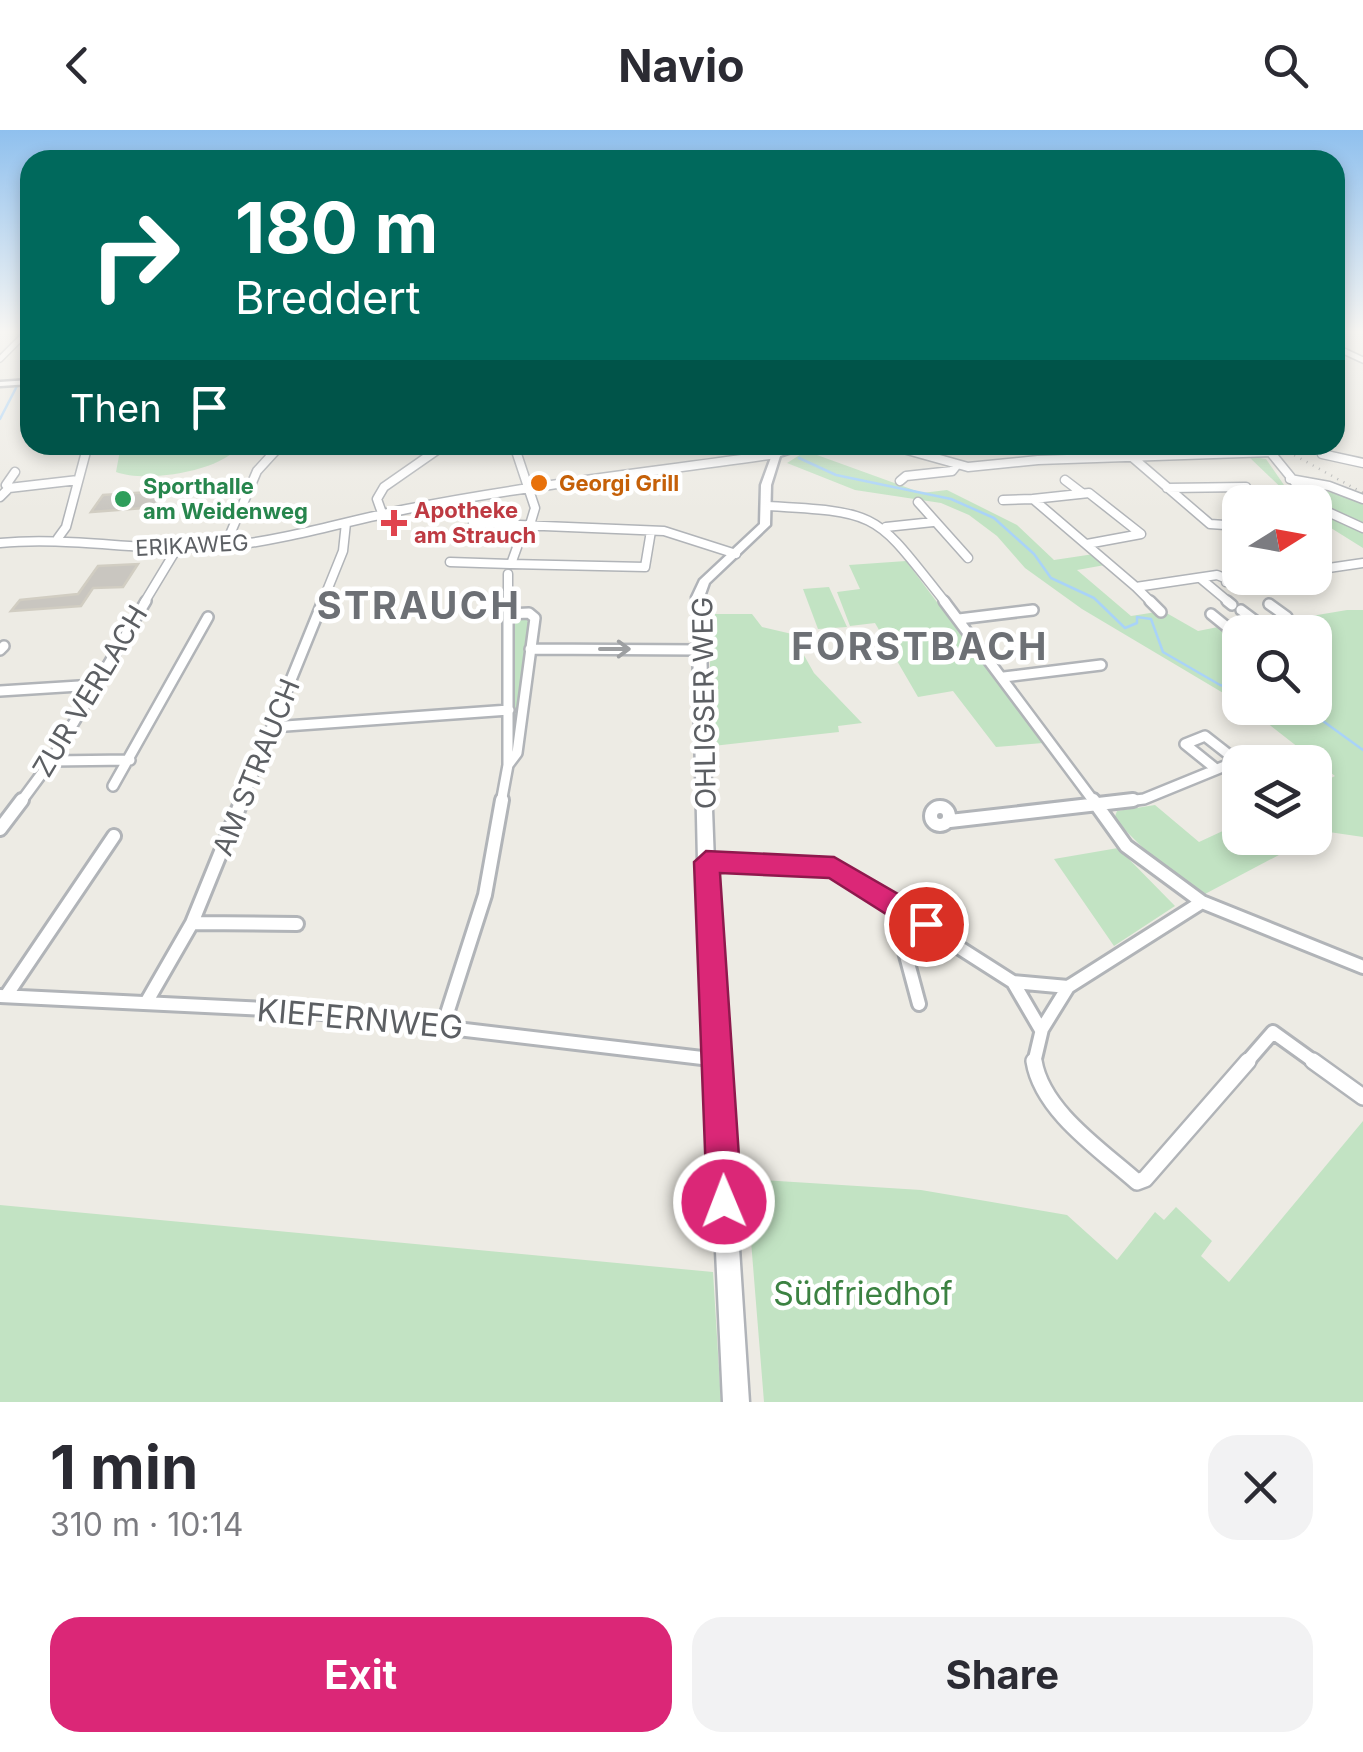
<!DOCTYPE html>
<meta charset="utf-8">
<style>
body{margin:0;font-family:Inter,sans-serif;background:#f2f2f3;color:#2b2b33;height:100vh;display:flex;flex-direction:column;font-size:38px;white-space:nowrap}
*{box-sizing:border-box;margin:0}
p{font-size:32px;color:#7c7c81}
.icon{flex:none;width:55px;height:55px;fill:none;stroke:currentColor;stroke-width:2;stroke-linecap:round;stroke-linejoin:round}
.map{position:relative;height:1272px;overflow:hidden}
.details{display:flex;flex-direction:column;background:#fff;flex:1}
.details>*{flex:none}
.top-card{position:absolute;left:20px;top:20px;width:1325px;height:305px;border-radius:30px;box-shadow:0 5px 15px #0003;background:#00695c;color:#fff;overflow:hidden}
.needle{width:65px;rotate:79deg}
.tools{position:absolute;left:1222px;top:355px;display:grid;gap:20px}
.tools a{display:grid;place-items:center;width:110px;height:110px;border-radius:20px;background:#fff;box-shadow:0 5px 15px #0003;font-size:50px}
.pin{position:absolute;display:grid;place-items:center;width:85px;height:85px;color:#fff;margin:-42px;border:5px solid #fff;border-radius:50%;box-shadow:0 2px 10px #0007}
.me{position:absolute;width:110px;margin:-55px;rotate:359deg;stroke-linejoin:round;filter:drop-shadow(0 0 8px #0008)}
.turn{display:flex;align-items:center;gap:35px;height:210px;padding:0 50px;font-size:45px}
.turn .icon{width:130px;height:130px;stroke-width:2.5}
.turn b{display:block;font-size:70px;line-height:85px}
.then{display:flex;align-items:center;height:95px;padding:0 50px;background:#0003;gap:20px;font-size:38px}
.round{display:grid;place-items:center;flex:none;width:105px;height:105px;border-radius:30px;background:#f2f2f3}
.overview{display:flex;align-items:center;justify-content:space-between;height:170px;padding:0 50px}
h1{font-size:60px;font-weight:700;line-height:75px}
.button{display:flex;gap:20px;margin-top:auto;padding:20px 50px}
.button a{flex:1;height:115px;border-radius:30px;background:#db2777;color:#fff;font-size:40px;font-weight:700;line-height:115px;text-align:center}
.button a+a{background:#f2f2f3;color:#2b2b33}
header{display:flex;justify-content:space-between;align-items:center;height:130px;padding:0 50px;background:#fff;font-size:45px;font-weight:700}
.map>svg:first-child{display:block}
.green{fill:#c2e3c3}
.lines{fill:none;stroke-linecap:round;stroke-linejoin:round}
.stream{stroke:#a9d3f8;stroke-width:2.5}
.building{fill:#c9c6c0;stroke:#d1cdc2;stroke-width:2.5}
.street-far4-casing{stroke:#b1b4b8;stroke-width:8}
.street-far3-casing{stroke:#b1b4b8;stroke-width:11}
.street-far2-casing{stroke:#b1b4b8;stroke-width:14}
.street-far1-casing{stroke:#b1b4b8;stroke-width:18}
.street-casing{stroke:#b1b4b8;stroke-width:20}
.secondary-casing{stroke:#b0b3b8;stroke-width:5}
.street-far4{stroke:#fff;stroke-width:5}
.street-far3{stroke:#fff;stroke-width:8}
.street-far2{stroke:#fff;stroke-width:9}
.street-far1{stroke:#fff;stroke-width:12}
.street{stroke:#fff;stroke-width:15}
.secondary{fill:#fff;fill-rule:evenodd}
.rail{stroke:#b2b3b3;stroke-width:2.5;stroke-dasharray:1 6;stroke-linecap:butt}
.oneway{stroke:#9d9fa1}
.route{fill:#db2777;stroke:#8e194d;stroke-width:2.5}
.food-dot{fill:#e8710a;stroke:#fff;stroke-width:4}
.leisure-dot{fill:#2e9e5b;stroke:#fff;stroke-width:4}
.health-dot{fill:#e0444e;stroke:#fff;stroke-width:4}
.labels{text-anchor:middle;stroke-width:9;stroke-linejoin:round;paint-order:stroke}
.far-food-label{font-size:22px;font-weight:bold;fill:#c56008;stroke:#fff;text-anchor:start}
.far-leisure-label{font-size:22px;font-weight:bold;fill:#27864d;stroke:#fff;text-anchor:start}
.far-health-label{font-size:22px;font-weight:bold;fill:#be3a42;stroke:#fff;text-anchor:start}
.far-street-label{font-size:22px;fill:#5c5f63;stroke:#fff}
.street-label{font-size:28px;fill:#5c5f63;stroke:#fff}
.near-street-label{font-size:32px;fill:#5c5f63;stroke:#fff}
.near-park-label{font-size:32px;fill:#3c8242;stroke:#fff}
.district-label{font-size:38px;font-weight:bold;letter-spacing:2.5px;fill:#6d7075;stroke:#fff}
</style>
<header><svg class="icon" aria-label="back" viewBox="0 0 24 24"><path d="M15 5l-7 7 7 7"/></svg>Navio<svg class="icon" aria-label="search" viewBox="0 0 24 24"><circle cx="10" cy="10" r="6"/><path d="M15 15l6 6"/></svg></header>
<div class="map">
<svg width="1363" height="1272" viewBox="0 0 1363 1272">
<rect width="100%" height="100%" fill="#edebe4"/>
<path class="green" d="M121,315H240C222,342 145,353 116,342Z
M806,321L922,363L947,360L1017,395L1054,430L1094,424L1105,435L1077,440L1131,486L1163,481L1198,501L1223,496L1240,510V573L1082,479L1025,438L997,406L969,385L941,373L855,360L787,333Z
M1248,326L1266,329L1284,355L1314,357L1363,373V418L1315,388V372H1296Z
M906,431L1043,613L996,617L953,561L918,567L875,493L850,496L837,462L860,459L849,435Z
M829,457L847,497L818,499L803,459Z
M1347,480H1363V707L1322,701L1315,705V656L1335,646L1248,578H1315V502H1258L1252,496Z
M708,484H752L762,497L792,504L814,543L862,593L838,596L839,602L713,616Z
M525,486L530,496L510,621L513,493Z
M1155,675L1199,712L1240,693V708H1311L1205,764L1165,740L1114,689L1117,681Z
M1118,718L1175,776L1114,816L1054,729Z
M1363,991V1272H764L746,1049L921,1060L1067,1085L1117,1130L1155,1082L1164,1090L1176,1077L1212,1111L1201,1126L1229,1152Z
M0,1075L713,1142L721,1272H0Z"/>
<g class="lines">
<path class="stream" d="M22,250L30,244
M0,289L17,256
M776,315L783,318
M799,328L836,345L951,369L994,388L1034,424L1051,448L1094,468L1125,498L1137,493V487L1151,489L1163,522L1220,555L1240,560
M1305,578L1363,620"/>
</g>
<path class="building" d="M167,361L157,377L91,382L103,365Z
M138,434L123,457L93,458L81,476L11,481L20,470L78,464L98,436Z"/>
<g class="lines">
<g class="street-far4-casing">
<path id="street-far4" d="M1335,217L1363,230
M0,229L27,202
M751,315L768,321
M889,315L909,321
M1265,315L1269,321
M87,321L88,315
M276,321L281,315
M436,321L444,315
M519,321L522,315"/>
</g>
<g class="street-far3-casing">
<path id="street-far3" d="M520,318L517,324L535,378L529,398
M760,318L775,323
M900,318L968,337L1038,330L1273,322
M1267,318L1311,372
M1322,324L1363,333
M1132,327L1210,394L1240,396
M1290,349L1329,356L1363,369
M1065,350L1082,363
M900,351L906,346L952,341L956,336
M9,358L6,355L15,342
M1167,358L1246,357
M0,367L9,358L78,350
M1003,370L1033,369
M918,372L968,428
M767,376C883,382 875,384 946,473
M1315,376L1363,398
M382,383L377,369L384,357L440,318
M473,393L664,401L736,424
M886,397L933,392
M524,398L511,434L645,437L651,401
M58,408L66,397L87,318
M0,413C77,406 150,424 228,416C289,409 346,391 407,379C528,355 653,342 776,324
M1087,414L1141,404L1089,363L1033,369L1136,457L1217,445L1232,451
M225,416L257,341L278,318
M450,432L511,434
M1315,440L1363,433
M1200,448L1230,473
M1226,452L1266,448
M1136,457L1152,473
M144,473L176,420
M322,473L343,421L346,393
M508,473V444"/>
</g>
<g class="street-far2-casing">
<path id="street-far2" d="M508,471V635L517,623L535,488L529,483L508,484
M944,471L1095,673
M1150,471L1161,482
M1227,471L1232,475
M1269,474L1287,487
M1241,480L1257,492
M1211,484L1227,497L1237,496
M959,489L1033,480
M530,519L700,520
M0,520L4,516
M1004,547L1101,535
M0,561L95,555
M272,597L509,580
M51,631L130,630
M113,656L208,487
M20,673L51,631L146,471
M241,673L323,471
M501,673L508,635
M1111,673L1144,669L1237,631L1205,606L1185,614L1216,639"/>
</g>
<g class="street-far1-casing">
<path id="street-far1" d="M1093,670L1126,716L1202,772L1363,837
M931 686a9 9 0 1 1 18 0a9 9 0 1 1-18 0Z
M950,691L1133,670
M0,699L22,670
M706,732L833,737L1013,852L1068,857L1202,772
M900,778L897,792L919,874
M192,793L297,794
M1013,852L1041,900
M0,866L305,881L719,930
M6,866L114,706
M146,873L192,793L242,670
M443,896L485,765L502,670
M1034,933L1042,899L1068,857
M1246,933L1273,902L1316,933"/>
</g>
<g class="street-casing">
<path id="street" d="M1034,931C1042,981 1101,1020 1137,1052L1145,1049L1248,931
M1313,931L1363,967"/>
</g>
<g class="secondary-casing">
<path id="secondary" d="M30,250V254L0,256V252Z
M798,315H813L780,326L771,355L770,395L709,453L704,467L714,732L749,1272H723L698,732L692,467L700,450L760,394L761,355L773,322Z"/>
</g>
<use href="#street-far4" class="street-far4"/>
<use href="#street-far3" class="street-far3"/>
<use href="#street-far2" class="street-far2"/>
<use href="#street-far1" class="street-far1"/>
<use href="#street" class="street"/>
<use href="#secondary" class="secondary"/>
<path class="rail" d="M1276,315L1363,363"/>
</g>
<defs><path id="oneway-shaft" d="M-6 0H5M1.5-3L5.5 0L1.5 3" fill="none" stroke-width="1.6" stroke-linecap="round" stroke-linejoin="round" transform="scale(2.5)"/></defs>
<use class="oneway" href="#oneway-shaft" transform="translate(615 519)"/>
<linearGradient id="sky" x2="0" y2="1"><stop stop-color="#8fc0ee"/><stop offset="0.53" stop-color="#f7f6f3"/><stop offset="1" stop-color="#f7f6f3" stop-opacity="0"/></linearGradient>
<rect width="1363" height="380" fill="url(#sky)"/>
<path class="route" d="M706,721L834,727L936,786L940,794L936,803H916L829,748L720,743L742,1072L737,1084L724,1089L712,1084L707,1072L694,732Z"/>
<circle class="food-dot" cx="539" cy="353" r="10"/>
<circle class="leisure-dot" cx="123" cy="369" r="10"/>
<path class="health-dot" d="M389 378h10v10h10v10h-10v10h-10v-10h-10v-10h10z"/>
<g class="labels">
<g class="far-food-label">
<text x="559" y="361">Georgi Grill</text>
</g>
<g class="far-leisure-label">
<text x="143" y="364">Sporthalle<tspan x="143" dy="25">am Weidenweg</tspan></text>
</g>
<g class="far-health-label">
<text x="414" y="388">Apotheke<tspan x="414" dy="25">am Strauch</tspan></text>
</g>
<g class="far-street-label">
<text transform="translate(192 415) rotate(-3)" y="8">ERIKAWEG</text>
</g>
<g class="street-label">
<text transform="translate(90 561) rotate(-59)" y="10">ZUR VERLACH</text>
<text transform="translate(704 573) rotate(-91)" y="10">OHLIGSER WEG</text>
<text transform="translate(256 637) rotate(-68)" y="10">AM STRAUCH</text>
</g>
<g class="near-street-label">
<text transform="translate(360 889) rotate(5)" y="11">KIEFERNWEG</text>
</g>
<g class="near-park-label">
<text x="863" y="1175">Südfriedhof</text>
</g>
<g class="district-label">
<text x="419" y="489">STRAUCH</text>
<text x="920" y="530">FORSTBACH</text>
</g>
</g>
</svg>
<div class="tools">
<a><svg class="needle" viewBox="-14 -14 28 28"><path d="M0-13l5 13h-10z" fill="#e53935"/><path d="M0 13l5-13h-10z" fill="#7c7c81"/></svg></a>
<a><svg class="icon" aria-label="search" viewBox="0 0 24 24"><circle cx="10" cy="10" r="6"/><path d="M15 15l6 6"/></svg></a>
<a><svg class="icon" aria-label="layers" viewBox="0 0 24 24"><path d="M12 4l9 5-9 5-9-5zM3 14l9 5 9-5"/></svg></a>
</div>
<div class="pin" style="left:926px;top:794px;background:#d93025"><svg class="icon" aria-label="arrive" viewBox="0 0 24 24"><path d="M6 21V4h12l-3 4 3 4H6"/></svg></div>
<svg class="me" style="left:724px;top:1072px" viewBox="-20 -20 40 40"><circle r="17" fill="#db2777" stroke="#fff" stroke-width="3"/><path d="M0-11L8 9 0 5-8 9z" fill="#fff"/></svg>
<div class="top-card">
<div class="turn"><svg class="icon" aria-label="right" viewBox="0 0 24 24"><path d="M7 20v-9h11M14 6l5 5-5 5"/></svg><div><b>180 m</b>Breddert</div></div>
<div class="then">Then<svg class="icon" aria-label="arrive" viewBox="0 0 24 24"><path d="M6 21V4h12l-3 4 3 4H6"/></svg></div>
</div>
</div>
<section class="details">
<div class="overview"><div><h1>1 min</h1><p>310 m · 10:14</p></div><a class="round"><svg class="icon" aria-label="close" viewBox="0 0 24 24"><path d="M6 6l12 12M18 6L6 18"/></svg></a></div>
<div class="button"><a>Exit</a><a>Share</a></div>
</section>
